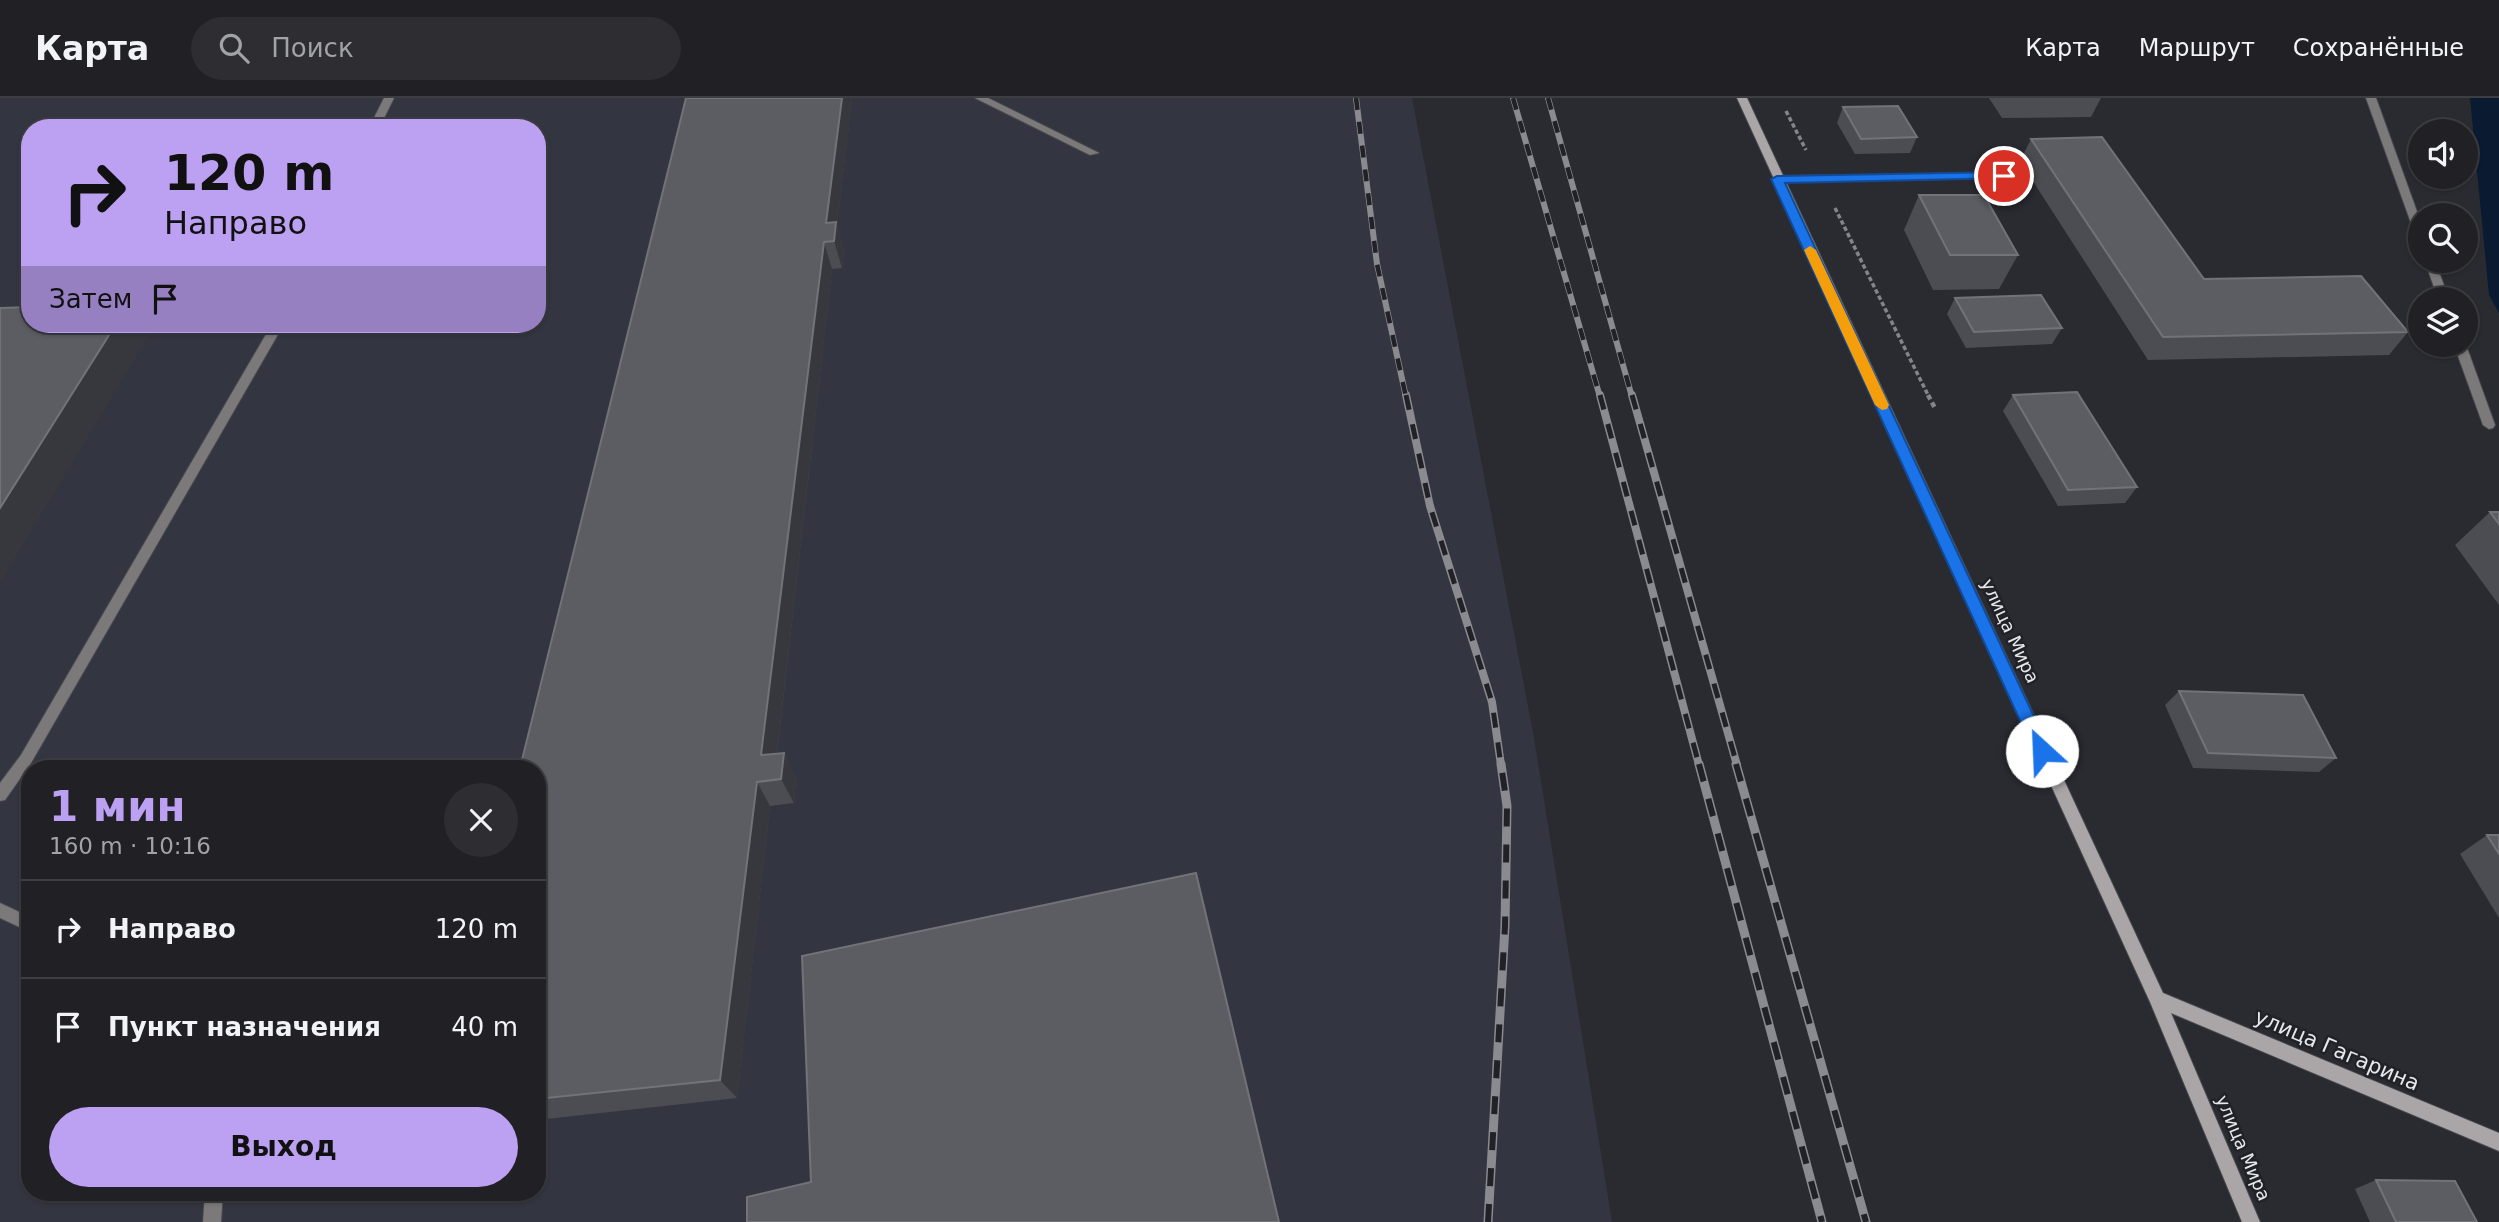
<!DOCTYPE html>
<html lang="ru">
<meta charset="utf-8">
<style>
body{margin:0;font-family:"DejaVu Sans",sans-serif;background:#2d2d32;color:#f1f3f6;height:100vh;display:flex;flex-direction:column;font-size:26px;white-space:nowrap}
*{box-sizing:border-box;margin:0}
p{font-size:23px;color:#a2a3a7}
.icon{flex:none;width:38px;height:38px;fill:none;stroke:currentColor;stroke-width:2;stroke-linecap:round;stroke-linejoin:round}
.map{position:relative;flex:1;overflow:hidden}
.side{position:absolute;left:21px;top:662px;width:525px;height:441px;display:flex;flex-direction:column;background:#202025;border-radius:28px;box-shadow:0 2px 5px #0004,0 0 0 2px #3d3e42}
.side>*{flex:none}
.guide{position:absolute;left:21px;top:21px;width:525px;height:214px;border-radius:28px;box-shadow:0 2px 5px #0004,0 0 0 2px #3d3e42;background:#bca0f2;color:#111;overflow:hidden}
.controls{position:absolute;left:2408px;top:21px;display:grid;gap:14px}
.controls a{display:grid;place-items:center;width:70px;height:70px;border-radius:50%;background:#202025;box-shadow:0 2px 5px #0004,0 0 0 2px #3d3e42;font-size:35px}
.pin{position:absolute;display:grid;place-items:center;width:60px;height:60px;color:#fff;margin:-30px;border:4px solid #fff;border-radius:50%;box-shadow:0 2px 7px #0007}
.me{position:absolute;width:77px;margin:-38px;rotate:335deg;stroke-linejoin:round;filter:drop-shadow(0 0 5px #0008)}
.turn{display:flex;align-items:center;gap:24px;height:147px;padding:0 28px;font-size:32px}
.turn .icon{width:91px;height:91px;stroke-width:2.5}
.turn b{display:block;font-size:49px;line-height:60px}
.then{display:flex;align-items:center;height:66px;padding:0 28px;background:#0003;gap:14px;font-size:26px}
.round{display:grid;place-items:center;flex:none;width:74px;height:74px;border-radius:37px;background:#2d2d32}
.overview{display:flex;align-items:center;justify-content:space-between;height:119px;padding:0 28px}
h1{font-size:42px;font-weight:700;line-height:52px;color:#bca0f2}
.action{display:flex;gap:14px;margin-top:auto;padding:14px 28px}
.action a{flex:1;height:80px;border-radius:42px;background:#bca0f2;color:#111;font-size:28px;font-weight:700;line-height:80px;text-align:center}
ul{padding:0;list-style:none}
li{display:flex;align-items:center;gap:21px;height:98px;padding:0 28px;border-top:2px solid #3d3e42}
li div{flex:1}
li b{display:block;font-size:26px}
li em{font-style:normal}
header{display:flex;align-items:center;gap:42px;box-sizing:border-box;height:98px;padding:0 35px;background:#202025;border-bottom:2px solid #3d3e42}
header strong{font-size:33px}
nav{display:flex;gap:38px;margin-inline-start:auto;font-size:24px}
.search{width:490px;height:63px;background:#2d2d32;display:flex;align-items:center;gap:18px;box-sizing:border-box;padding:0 24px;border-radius:38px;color:#a2a3a7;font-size:26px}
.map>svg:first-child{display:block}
.built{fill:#333540;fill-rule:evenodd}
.water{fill:#0a1a30}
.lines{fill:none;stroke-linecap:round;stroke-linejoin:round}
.lane-casing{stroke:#48494f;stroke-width:2}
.street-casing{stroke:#48494f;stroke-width:2}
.secondary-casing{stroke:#48494f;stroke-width:2}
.path-far1{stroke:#84858a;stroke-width:3.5;stroke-dasharray:4.5 2.5;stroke-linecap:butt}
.path{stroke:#84858a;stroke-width:4.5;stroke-dasharray:5 3.5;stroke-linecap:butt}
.lane{fill:#7c797a;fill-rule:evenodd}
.street{fill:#7c797a;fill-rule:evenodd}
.secondary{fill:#aaa5a7;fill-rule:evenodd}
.rail-far2-casing{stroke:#8a8b90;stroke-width:6}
.rail-far1-casing{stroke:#8a8b90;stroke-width:8}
.rail-casing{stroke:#8a8b90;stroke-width:9}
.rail-far2{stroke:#212227;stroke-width:4.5;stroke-dasharray:12;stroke-linecap:butt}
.rail-far1{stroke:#212227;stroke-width:5;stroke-dasharray:15;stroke-linecap:butt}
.rail{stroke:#212227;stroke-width:6;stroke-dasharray:18;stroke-linecap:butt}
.wall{fill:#4b4d52}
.shaded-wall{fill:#37383e}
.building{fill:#5c5d62;stroke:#717378;stroke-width:2}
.route{fill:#1a73e8;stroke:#114b97;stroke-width:2}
.slow{fill:#f59e0b}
.labels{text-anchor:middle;stroke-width:5;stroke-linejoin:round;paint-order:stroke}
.street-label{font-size:18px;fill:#e7e8ec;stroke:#212227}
.near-street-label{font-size:21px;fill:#e7e8ec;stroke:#212227}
</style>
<header>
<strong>Карта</strong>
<div class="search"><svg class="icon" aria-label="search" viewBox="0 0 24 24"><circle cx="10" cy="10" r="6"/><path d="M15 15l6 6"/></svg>Поиск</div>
<nav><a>Карта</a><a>Маршрут</a><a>Сохранённые</a></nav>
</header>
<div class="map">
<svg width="2499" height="1124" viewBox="0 0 2499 1124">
<rect width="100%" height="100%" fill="#2a2b31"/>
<path class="built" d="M0,0H1412L1534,640L1612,1124H0ZM30,30H537V226H30ZM30,670H537V1094H30Z"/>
<path class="water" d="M2470,0H2499V215L2489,197Z"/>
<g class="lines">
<g class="lane-casing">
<path id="lane" d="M384,0H394L379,30H369Z
M975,0H988L1099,55L1090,57Z
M2004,75L2008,76V80L1777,84L1772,81L1777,78Z
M272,226H284L31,665L5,702L0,703V685L21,657Z
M0,805L30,819V834L0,820Z
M205,1094H223L221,1124H203Z"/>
</g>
<g class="street-casing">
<path id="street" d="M2366,0H2376L2420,122V139L2415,136Z
M2425,163H2435L2449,201H2438Z
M2454,247H2466L2495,327L2493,330L2489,331L2483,327Z"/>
</g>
<g class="secondary-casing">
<path id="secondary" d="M1737,0H1747L2163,895L2499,1035V1053L2171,915L2260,1124H2242L2150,904Z"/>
</g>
<path class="path-far1" d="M1786,13L1806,52
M1835,110L1929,299"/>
<path class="path" d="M1928,297L1936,312"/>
<use href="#lane" class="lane"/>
<use href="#street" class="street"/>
<use href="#secondary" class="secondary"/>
<g class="rail-far2-casing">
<path id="rail-far2" d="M1356,0L1377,166L1406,299
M1513,0L1600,299
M1548,0L1632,299"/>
</g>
<g class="rail-far1-casing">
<path id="rail-far1" d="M1406,297L1430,408L1492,604L1501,667
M1600,297L1699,667
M1632,297L1737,667"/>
</g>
<g class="rail-casing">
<path id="rail" d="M1699,666L1822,1124
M1736,666L1866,1124
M1488,1124L1505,828L1507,708L1501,666"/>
</g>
<use href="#rail-far2" class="rail-far2"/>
<use href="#rail-far1" class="rail-far1"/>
<use href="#rail" class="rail"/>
</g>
<path class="wall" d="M686,0H852L837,128L844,152L842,170L832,171L777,656L784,655L796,680L794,705L770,708L737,1000L537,1022V670Z
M1989,0H2101L2091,19L2002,20Z
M1843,9L1917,39L1910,55L1855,56L1837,25Z
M2031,41L2204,181L2408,234L2389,257L2148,262L2020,63Z
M1919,97L2018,157L1999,191L1933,192L1904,132Z
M1955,200L2062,230L2052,246L1966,250L1947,216Z
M2013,297L2137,389L2125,405L2058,408L2003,313Z
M2490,414H2499V507L2455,447Z
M2179,593L2336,660L2319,674L2193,670L2165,607Z
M2487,737H2499V820L2460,756Z
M2376,1082L2477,1124H2370L2355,1091Z"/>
<path class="shaded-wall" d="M842,0H852L837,128L844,152L842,170L834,143L826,125Z
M824,144L832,171L774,681L761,657Z
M116,226H149L153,231L0,485V410Z
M784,655L796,680L794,705L781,681Z
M757,684L770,708L737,1000L720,982Z"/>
<path class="building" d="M686,0H842L826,125L836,124L834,143L824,144L761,657L784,655L781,681L757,684L720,982L537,1001V670H520Z
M1898,8L1917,39L1861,41L1843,9Z
M2102,39L2204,181L2361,178L2408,234L2163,239L2031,41Z
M1919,97H1984L2018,157H1950Z
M2041,197L2062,230L1974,234L1955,200Z
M30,209V226H116L0,410V210Z
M2077,294L2137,389L2068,392L2013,297Z
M2490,414H2499V426Z
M2179,593L2303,597L2336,660L2208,655Z
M2487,737H2499V756Z
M1196,775L1279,1124H747V1099L811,1084L802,858Z
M2376,1082L2455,1083L2477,1124H2396Z"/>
<path class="route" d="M2004,74L2008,75V80L1785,85L2050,653L2048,658H2036L2034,653L1771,81L1777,78Z"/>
<path class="slow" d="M1810,148L1816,152L1889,307L1887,311L1882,312L1875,307L1804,152Z"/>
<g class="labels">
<g class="street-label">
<text transform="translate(2010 533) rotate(65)" y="6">улица Мира</text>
<text transform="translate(2243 1050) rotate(67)" y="6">улица Мира</text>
</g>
<g class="near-street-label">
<text transform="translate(2337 952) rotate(23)" y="7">улица Гагарина</text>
</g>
</g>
</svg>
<div class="controls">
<a><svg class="icon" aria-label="sound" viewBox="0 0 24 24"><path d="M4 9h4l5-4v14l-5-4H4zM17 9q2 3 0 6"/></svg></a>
<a><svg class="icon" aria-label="search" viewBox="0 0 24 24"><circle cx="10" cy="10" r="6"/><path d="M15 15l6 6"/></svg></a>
<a><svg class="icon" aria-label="layers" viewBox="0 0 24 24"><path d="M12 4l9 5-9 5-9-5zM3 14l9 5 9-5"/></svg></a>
</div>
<div class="pin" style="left:2004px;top:78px;background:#d93025"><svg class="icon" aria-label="arrive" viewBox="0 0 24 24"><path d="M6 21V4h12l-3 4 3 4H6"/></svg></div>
<svg class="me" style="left:2042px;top:653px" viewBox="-20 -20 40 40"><circle r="19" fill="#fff"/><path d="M0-13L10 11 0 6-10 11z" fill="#1a73e8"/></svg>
<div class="guide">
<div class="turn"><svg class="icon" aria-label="right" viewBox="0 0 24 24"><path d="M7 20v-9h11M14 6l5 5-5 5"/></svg><div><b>120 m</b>Направо</div></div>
<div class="then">Затем<svg class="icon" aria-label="arrive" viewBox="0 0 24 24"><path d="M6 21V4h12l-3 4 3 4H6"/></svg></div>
</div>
<section class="side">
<div class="overview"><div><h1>1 мин</h1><p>160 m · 10:16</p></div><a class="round"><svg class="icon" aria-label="close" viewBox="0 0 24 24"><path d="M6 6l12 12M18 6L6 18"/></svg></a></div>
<ul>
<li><svg class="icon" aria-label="right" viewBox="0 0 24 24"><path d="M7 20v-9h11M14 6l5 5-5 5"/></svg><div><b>Направо</b></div><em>120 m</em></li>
<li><svg class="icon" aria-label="arrive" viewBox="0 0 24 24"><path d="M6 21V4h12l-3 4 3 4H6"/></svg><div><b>Пункт назначения</b></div><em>40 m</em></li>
</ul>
<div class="action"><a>Выход</a></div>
</section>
</div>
